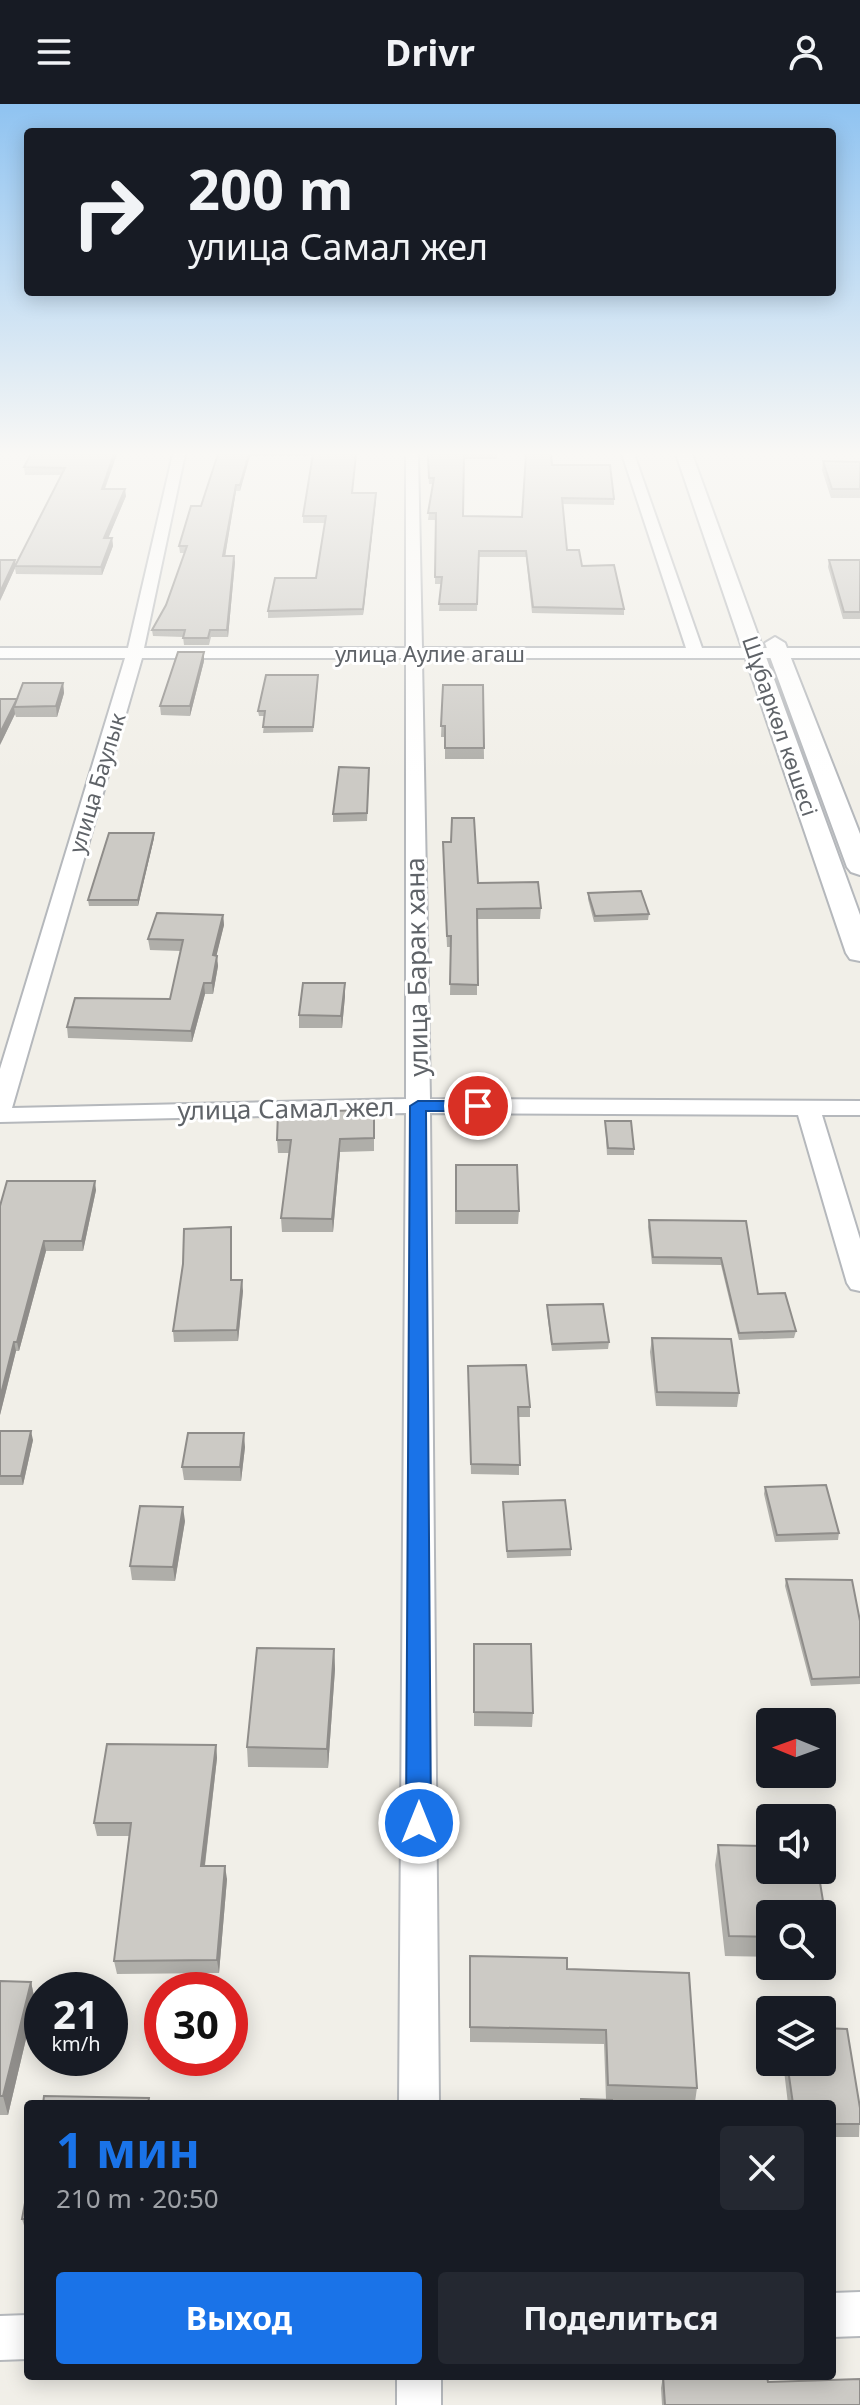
<!DOCTYPE html>
<html lang="ru">
<meta charset="utf-8">
<style>
body{margin:0;font-family:"Noto Sans",sans-serif;background:#242831;color:#f1f3f6;height:100vh;display:flex;flex-direction:column;font-size:30px;white-space:nowrap}
*{box-sizing:border-box;margin:0}
p{font-size:26px;color:#9ea1a6}
.icon{flex:none;width:44px;height:44px;fill:none;stroke:currentColor;stroke-width:2;stroke-linecap:round;stroke-linejoin:round}
.map{position:relative;flex:1;overflow:hidden}
.panel{position:absolute;left:24px;top:1996px;width:812px;height:280px;display:flex;flex-direction:column;background:#171b24;border-radius:8px;box-shadow:0 4px 20px #0003}
.panel>*{flex:none}
.guide{position:absolute;left:24px;top:24px;width:812px;height:168px;border-radius:8px;box-shadow:0 4px 20px #0003;background:#171b24;color:#f1f3f6;overflow:hidden}
.needle{width:52px;rotate:271deg}
.buttons{position:absolute;left:756px;top:1604px;display:grid;gap:16px}
.buttons a{display:grid;place-items:center;width:80px;height:80px;border-radius:8px;background:#171b24;box-shadow:0 4px 20px #0003;font-size:40px}
.speed{position:absolute;left:24px;top:1868px;display:flex;gap:16px;font-size:40px;font-weight:700;text-align:center}
.speed>*{display:grid;place-content:center;width:104px;height:104px;border-radius:50%;background:#171b24;box-shadow:0 4px 20px #0003;line-height:1}
.speed small{font-size:20px;font-weight:400}
.speed .limit{border:12px solid #d22;background:#fff;color:#111}
.pin{position:absolute;display:grid;place-items:center;width:68px;height:68px;color:#fff;margin:-34px;border:4px solid #fff;border-radius:50%;box-shadow:0 2px 8px #0007}
.me{position:absolute;width:88px;margin:-44px;rotate:0deg;stroke-linejoin:round;filter:drop-shadow(0 0 6px #0008)}
.turn{display:flex;align-items:center;gap:28px;height:168px;padding:0 32px;font-size:36px}
.turn .icon{width:104px;height:104px;stroke-width:2.5}
.turn b{display:block;font-size:56px;line-height:68px}
.round{display:grid;place-items:center;flex:none;width:84px;height:84px;border-radius:8px;background:#242831}
.overview{display:flex;align-items:center;justify-content:space-between;height:136px;padding:0 32px}
h1{font-size:48px;font-weight:700;line-height:60px;color:#1a73e8}
.primary-button{display:flex;gap:16px;margin-top:auto;padding:16px 32px}
.primary-button a{flex:1;height:92px;border-radius:8px;background:#1a73e8;color:#fff;font-size:32px;font-weight:700;line-height:92px;text-align:center}
.primary-button a+a{background:#242831;color:#f1f3f6}
header{display:flex;justify-content:space-between;align-items:center;height:104px;padding:0 32px;background:#171b24;font-size:36px;font-weight:700}
.map>svg:first-child{display:block}
.lines{fill:none;stroke-linecap:round;stroke-linejoin:round}
.minor-casing{stroke:#b5b8bc;stroke-width:4}
.tertiary-casing{stroke:#b5b8bc;stroke-width:4}
.minor{fill:#fff;fill-rule:evenodd}
.tertiary{fill:#fff;fill-rule:evenodd}
.wall{fill:#afaea9}
.shaded-wall{fill:#8f8d8a}
.building{fill:#cccac5;stroke:#8f8d8a;stroke-width:2}
.route{fill:#1a73e8;stroke:#114b97;stroke-width:2}
.labels{text-anchor:middle;stroke-width:6;stroke-linejoin:round;paint-order:stroke}
.far-street-label{font-size:22px;fill:#5f6368;stroke:#fff}
.street-label{font-size:26px;fill:#5f6368;stroke:#fff}
</style>
<header><svg class="icon" aria-label="menu" viewBox="0 0 24 24"><path d="M4 6h16M4 12h16M4 18h16"/></svg>Drivr<svg class="icon" aria-label="person" viewBox="0 0 24 24"><circle cx="12" cy="8" r="4"/><path d="M4 21q1-7 8-7t8 7"/></svg></header>
<div class="map">
<svg width="860" height="2301" viewBox="0 0 860 2301">
<rect width="100%" height="100%" fill="#f1efe8"/>
<g class="lines">
<g class="minor-casing">
<path id="minor" d="M173,350H185L144,544H406V350H418L422,544H686L622,350H634L702,544H860V554H422L430,995L860,997V1011H822L860,1135V1187L851,1185L847,1179L798,1011L430,1009L439,2000H399L406,1009L0,1018V965L125,554H0V544H128ZM142,554H406V995L12,1004Z
M860,2188V2232L832,2233V2189Z
M28,2211V2255L0,2256V2212Z
M397,2272H441V2301H397Z"/>
</g>
<g class="tertiary-casing">
<path id="tertiary" d="M676,350H692L860,811V857L850,855L846,849Z
M775,533L785,539L860,730V771L851,768L847,763L765,539Z"/>
</g>
<use href="#minor" class="minor"/>
<use href="#tertiary" class="tertiary"/>
</g>
<path class="wall" d="M31,350H117L105,385L126,392L108,434H112L113,442L102,471L16,470L15,464L0,497L15,456L16,460L61,371H25L24,363Z
M218,350H357L352,389L376,395L363,511L268,514V507L316,474L325,419H303V412L313,352H250L240,387H236L225,452L235,458L228,533H211L209,541H184L183,533L153,532L152,526L166,501L185,449H180L179,442L201,402Z
M427,350H497V355H464L463,412L522,413L552,361L614,395V401L563,400L567,446L624,505V511L532,509L526,453H479L477,507H439L441,480H435L436,416H428L433,380H429Z
M823,357L860,358V394H831L822,366Z
M829,456H860V515H843L828,463Z
M204,557L190,612L161,611L160,602Z
M318,577L313,628L263,629L265,612H259L258,607Z
M63,579L64,589L57,613H16L15,610L0,641L17,595Z
M443,581H483L484,655H445V633H441Z
M369,671L367,717L333,718V710Z
M154,734L138,802H89L88,796Z
M443,748L478,779L541,804L540,815H477V891H450L451,843H447Z
M588,789L649,810L648,816L594,818L588,795Z
M223,811L224,821L216,852L218,862L213,890H205L192,938L68,934L67,923L170,895L181,847L150,846L148,835Z
M345,892L342,924H299V911Z
M374,1006V1047L340,1048L333,1128H282L281,1114L289,1049H278L277,1036Z
M605,1017L634,1045V1051H607Z
M456,1061L519,1107L518,1120H455Z
M96,1086L83,1147H46L19,1247H16L0,1311V1102Z
M649,1116L746,1117L758,1190L796,1227L794,1234L739,1236L721,1161L652,1160L648,1123Z
M232,1134V1176L243,1187L238,1237L174,1238L173,1227Z
M547,1201L609,1238L608,1245L552,1247L547,1208Z
M652,1234L739,1289L737,1303L656,1302L650,1248Z
M468,1272L530,1303V1313H519V1371L471,1370Z
M0,1327L33,1336L23,1381H0Z
M245,1343L241,1377L184,1376L182,1363Z
M765,1383L839,1429L838,1436L775,1438L764,1390Z
M503,1398L571,1445V1452L507,1454Z
M185,1417L175,1477L132,1476L130,1462Z
M786,1475L860,1517V1580L811,1582L785,1482Z
M474,1540L533,1609L532,1623L474,1622Z
M334,1545L335,1565L328,1664L248,1663L247,1643Z
M216,1641L217,1654L205,1762L227,1775L219,1869L117,1870L114,1857L129,1732H97L94,1719Z
M718,1741L770,1742V1766H818L829,1834L824,1853H822V1810H770V1853L725,1852L715,1761Z
M470,1852L567,1865L697,1984L695,1998L612,1996V2000H580L581,1995H606L604,1940L470,1938Z
M0,1877L31,1878L35,1897L8,2011H0Z
M783,1958H822L860,2004L859,2033H832V2000H788Z
M28,2083V2128H26L22,2115Z
M663,2272H743L860,2301H662L661,2284Z"/>
<path class="shaded-wall" d="M114,350H117L102,392V385Z
M249,350H250V352L240,387V381Z
M236,381V387L224,459L223,452Z
M125,385L126,392L105,442L104,434Z
M376,389V395L363,511V505Z
M112,434L113,442L102,471L101,463Z
M234,452L235,458L228,533L227,526Z
M15,456V464L0,497V488Z
M204,548V557L190,612V602Z
M63,579L64,589L57,613L56,602Z
M17,595L14,603L15,610L0,641V629Z
M154,729V734L138,802V796Z
M223,811L224,821L214,862L213,851Z
M217,852L218,862L213,890L212,879Z
M204,879L205,890L192,938L191,927Z
M345,879V892L342,924L341,912Z
M340,1035V1048L333,1128L332,1115Z
M95,1077L96,1086L83,1147L82,1137Z
M44,1137L46,1147L19,1247L17,1238Z
M242,1176L243,1187L238,1237L237,1226Z
M14,1238L16,1247L0,1311V1294Z
M31,1327L33,1336L23,1381L21,1372Z
M244,1329L245,1343L241,1377L240,1363Z
M183,1403L185,1417L175,1477L173,1463Z
M334,1545L335,1565L328,1664L327,1645Z
M216,1641L217,1654L203,1776L201,1762Z
M225,1762L227,1775L219,1869L217,1856Z
M31,1878L35,1897L8,2011L3,1992Z"/>
<path class="building" d="M31,350H114L102,385H125L104,434H112L101,463L15,462L65,364L24,363Z
M218,350H249L240,381H236L223,452H234L227,526H210L208,534H183L185,526H152L166,501L187,442H179L191,402H201Z
M313,350H356L352,389H376L363,505L268,507L275,474H316L326,412H303Z
M428,350H464L463,412L522,413L526,350H551L552,361H610L614,395L562,394L567,446H579L582,462L614,461L624,505L533,503L526,447H479L477,500H439L442,473H435L436,409H428L434,374H429Z
M823,357L860,358V385H832Z
M0,456H15L0,488Z
M829,456H860V508H844Z
M178,548H204L190,602H160Z
M266,571H318L313,623H263L265,607H258Z
M23,579H63L56,602L14,603Z
M443,581H483L484,644H445V622H441Z
M0,595H17L0,629Z
M339,663L369,664L367,709L333,710Z
M452,714H474L478,779L538,778L541,804L477,805L478,881L450,880L451,832H447L443,738H451Z
M109,729H154L138,796H88Z
M641,787L649,810L595,812L588,789Z
M157,809L223,811L213,851L217,852L212,879H204L191,927L67,923L75,894L170,895L183,836L148,835Z
M303,879H345L341,912L299,911Z
M374,1006V1034L340,1035L332,1115L281,1114L291,1036H277L278,1008Z
M605,1017H631L634,1045L608,1044Z
M456,1061H517L519,1107H456Z
M7,1077H95L82,1137H44L17,1238H14L0,1294V1102Z
M649,1116L746,1117L758,1190L785,1189L796,1227L739,1229L721,1154L653,1153Z
M231,1123V1176H242L237,1226L173,1227L183,1160L184,1125Z
M603,1200L609,1238L552,1240L547,1201Z
M652,1234L731,1235L739,1289L657,1288Z
M526,1261L530,1303H518L520,1361L471,1360L468,1262Z
M0,1327H31L21,1372H0Z
M188,1329H244L240,1363H182Z
M826,1381L839,1429L777,1431L765,1383Z
M565,1396L571,1445L507,1447L503,1398Z
M140,1402L183,1403L173,1463L130,1462Z
M786,1475L852,1476L860,1517V1573L812,1575Z
M474,1540H531L533,1609L474,1608Z
M257,1544L334,1545L327,1645L247,1643Z
M107,1640L216,1641L201,1762H225L217,1856L114,1857L131,1719H94Z
M718,1741L770,1742V1766H818L829,1834H822V1810H770V1833L729,1832Z
M470,1852L567,1854V1865L689,1869L697,1984L608,1981L606,1926L470,1923Z
M0,1877L31,1878L3,1992H0Z
M822,1924L847,1925L860,2004V2020H832V2000H793L787,1958H822Z
M44,1992L149,1994L148,2000H43Z
M581,1995L612,1996V2000H581Z
M28,2083V2115H22Z
M663,2272L767,2273L768,2278L860,2275V2301H665Z"/>
<linearGradient id="sky" x2="0" y2="1"><stop stop-color="#8fc3f1"/><stop offset="0.52" stop-color="#f9f8f5"/><stop offset="1" stop-color="#f9f8f5" stop-opacity="0"/></linearGradient>
<rect width="860" height="672" fill="url(#sky)"/>
<path class="route" d="M418,997H478L486,1002L478,1007H426L431,1719L428,1727L419,1730L410,1727L406,1719L410,1002Z"/>
<g class="labels">
<g class="far-street-label">
<text x="430" y="558">улица Аулие агаш</text>
<text transform="translate(780 622) rotate(71)" y="8">Шұбаркөл көшесі</text>
<text transform="translate(97 679) rotate(-73)" y="8">улица Баулык</text>
</g>
<g class="street-label">
<text transform="translate(417 863) rotate(-91)" y="9">улица Барак хана</text>
<text transform="translate(286 1005) rotate(-1)" y="9">улица Самал жел</text>
</g>
</g>
</svg>
<div class="buttons">
<a><svg class="needle" viewBox="-14 -14 28 28"><path d="M0-13l5 13h-10z" fill="#e53935"/><path d="M0 13l5-13h-10z" fill="#9ea1a6"/></svg></a>
<a><svg class="icon" aria-label="sound" viewBox="0 0 24 24"><path d="M4 9h4l5-4v14l-5-4H4zM17 9q2 3 0 6"/></svg></a>
<a><svg class="icon" aria-label="search" viewBox="0 0 24 24"><circle cx="10" cy="10" r="6"/><path d="M15 15l6 6"/></svg></a>
<a><svg class="icon" aria-label="layers" viewBox="0 0 24 24"><path d="M12 4l9 5-9 5-9-5zM3 14l9 5 9-5"/></svg></a>
</div>
<div class="speed"><div>21<small>km/h</small></div><div class="limit">30</div></div>
<div class="pin" style="left:478px;top:1002px;background:#d93025"><svg class="icon" aria-label="arrive" viewBox="0 0 24 24"><path d="M6 21V4h12l-3 4 3 4H6"/></svg></div>
<svg class="me" style="left:419px;top:1719px" viewBox="-20 -20 40 40"><circle r="17" fill="#1a73e8" stroke="#fff" stroke-width="3"/><path d="M0-11L8 9 0 5-8 9z" fill="#fff"/></svg>
<div class="guide">
<div class="turn"><svg class="icon" aria-label="right" viewBox="0 0 24 24"><path d="M7 20v-9h11M14 6l5 5-5 5"/></svg><div><b>200 m</b>улица Самал жел</div></div>
</div>
<section class="panel">
<div class="overview"><div><h1>1 мин</h1><p>210 m · 20:50</p></div><a class="round"><svg class="icon" aria-label="close" viewBox="0 0 24 24"><path d="M6 6l12 12M18 6L6 18"/></svg></a></div>
<div class="primary-button"><a>Выход</a><a>Поделиться</a></div>
</section>
</div>
